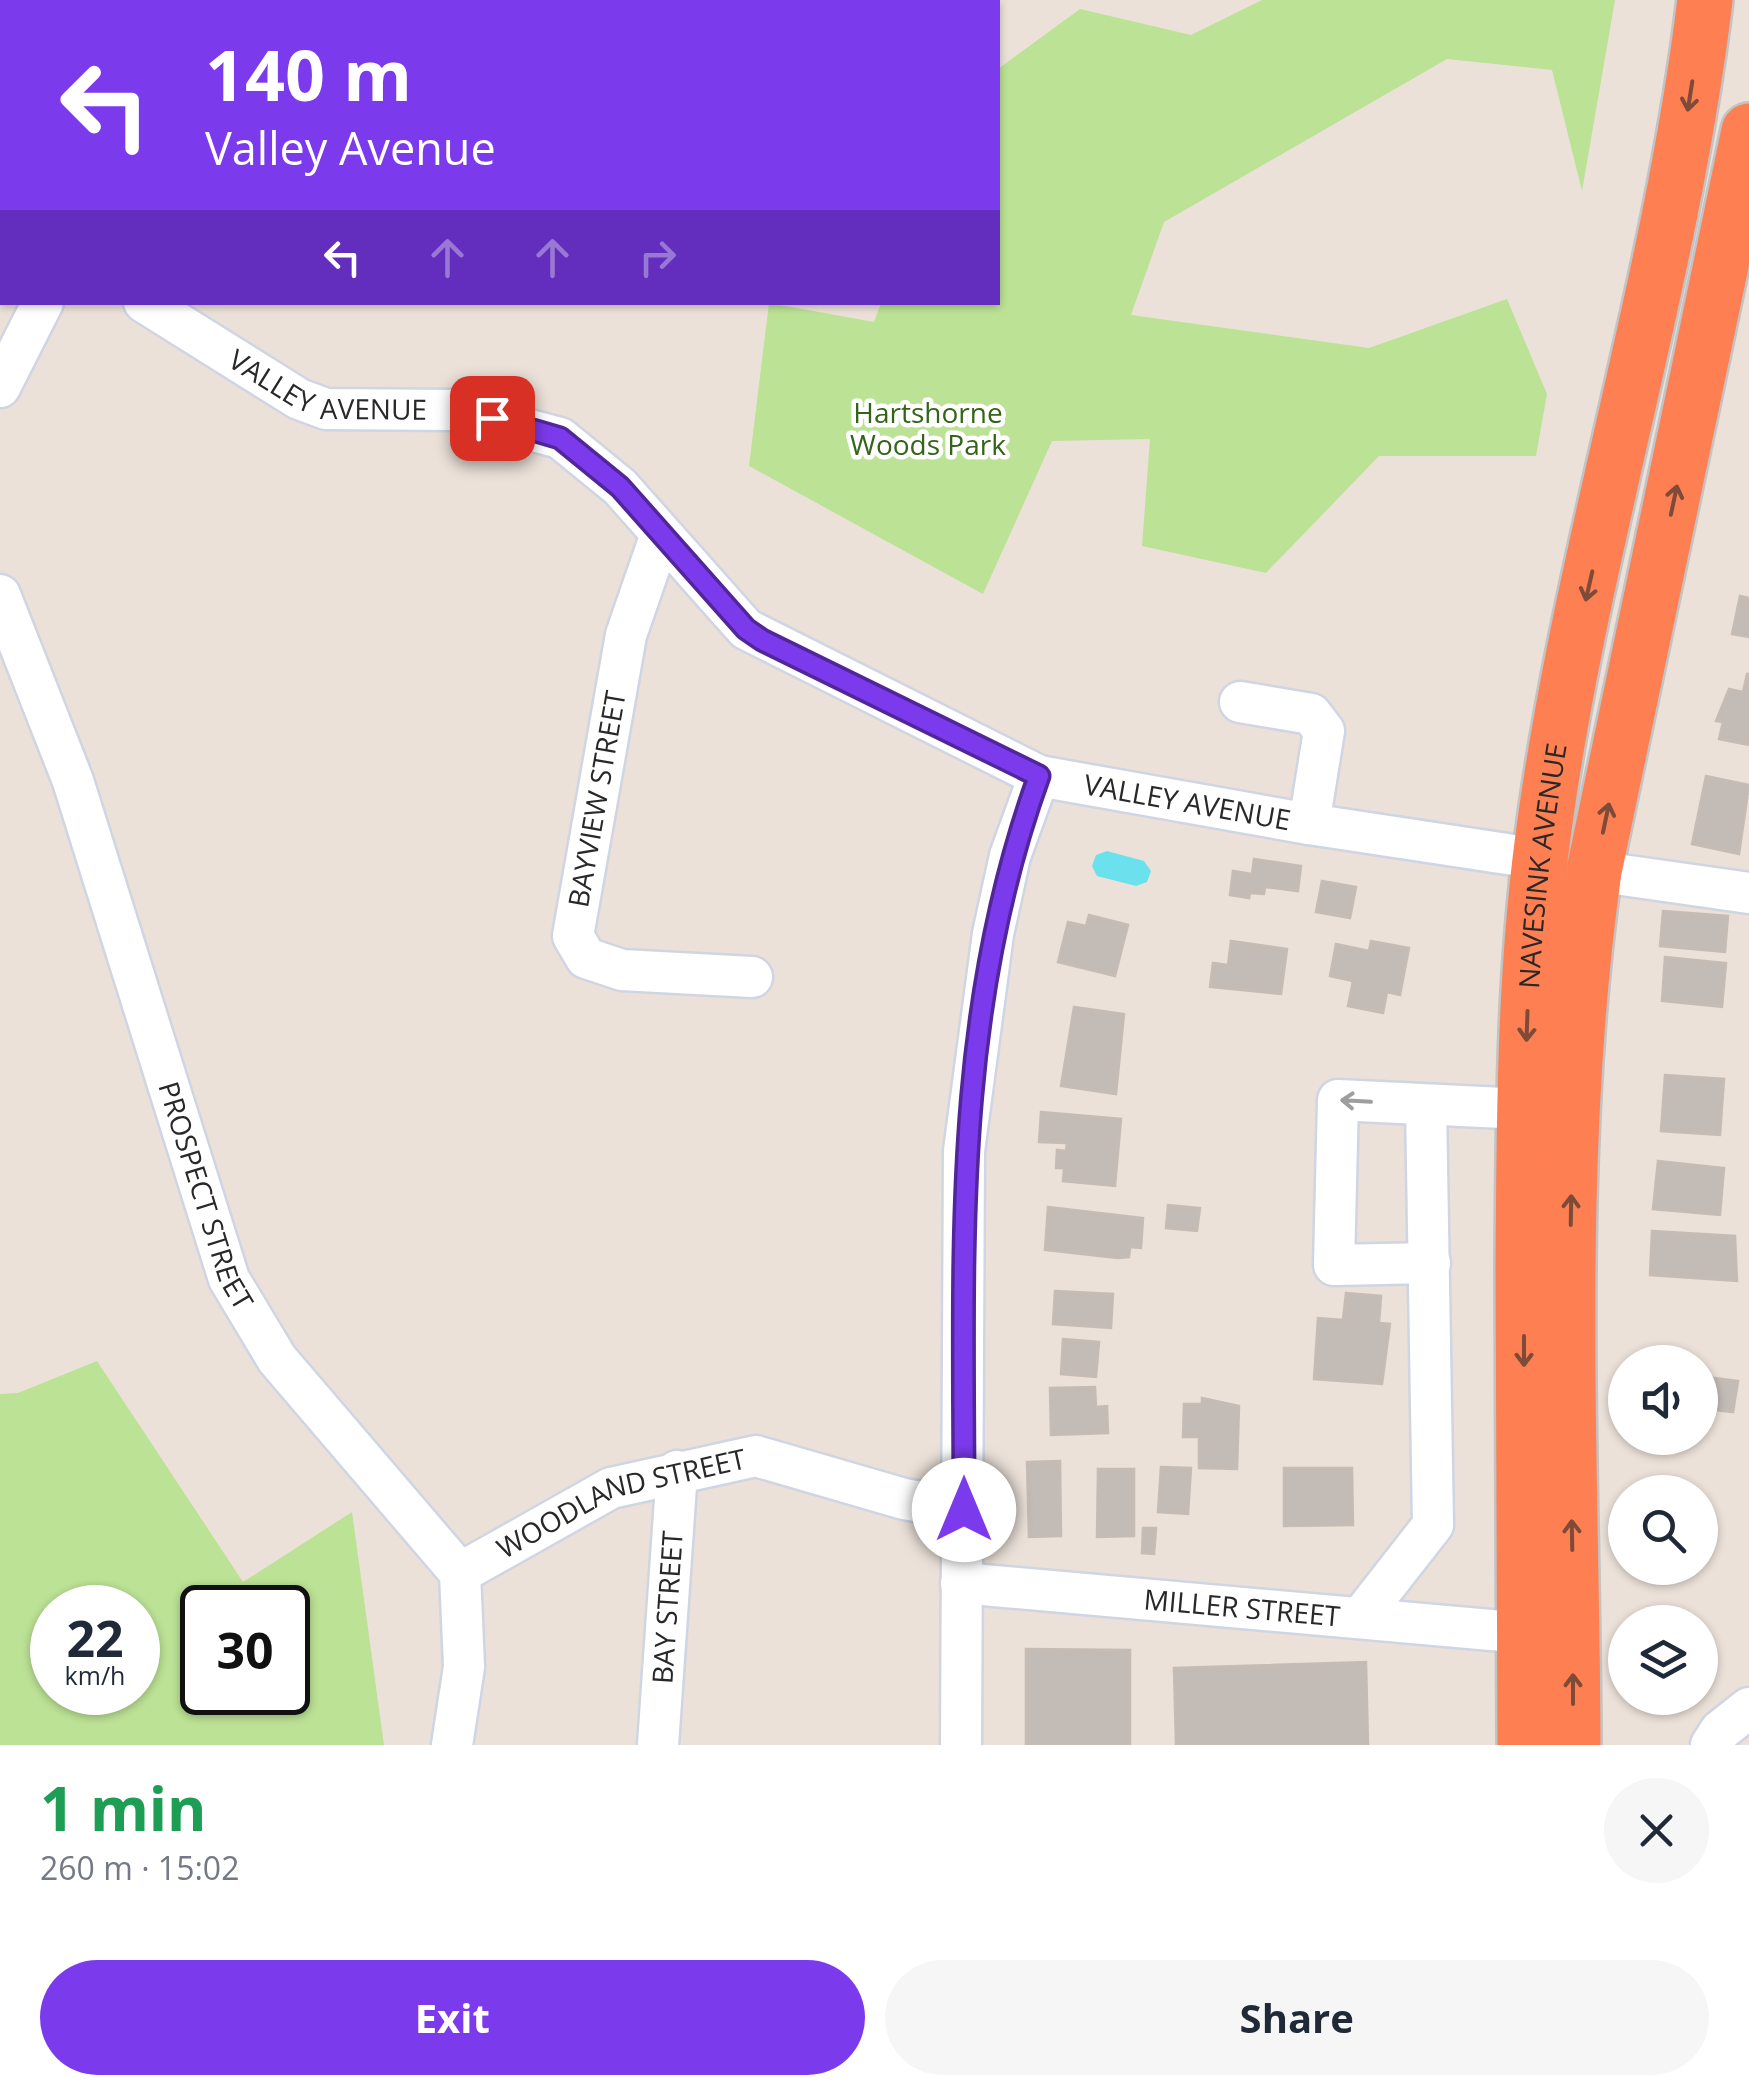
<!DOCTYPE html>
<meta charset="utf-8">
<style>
body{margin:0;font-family:"Open Sans",sans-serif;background:#f6f6f7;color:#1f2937;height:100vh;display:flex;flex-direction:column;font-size:38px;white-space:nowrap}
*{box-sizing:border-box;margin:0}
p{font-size:32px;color:#747a83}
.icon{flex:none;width:55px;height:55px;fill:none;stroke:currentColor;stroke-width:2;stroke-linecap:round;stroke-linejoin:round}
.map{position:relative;height:1745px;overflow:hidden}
.panel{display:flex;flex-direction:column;background:#fff;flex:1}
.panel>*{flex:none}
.hud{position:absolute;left:0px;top:0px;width:1000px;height:305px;box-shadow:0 2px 8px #0004;background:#7c3aed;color:#fff;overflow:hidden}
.buttons{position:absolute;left:1608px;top:1345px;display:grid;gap:20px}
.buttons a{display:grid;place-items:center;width:110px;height:110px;border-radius:50%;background:#fff;box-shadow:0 2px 8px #0004;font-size:50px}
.speed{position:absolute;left:30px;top:1585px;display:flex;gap:20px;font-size:50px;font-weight:700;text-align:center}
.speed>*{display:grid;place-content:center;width:130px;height:130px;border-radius:50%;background:#fff;box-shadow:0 2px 8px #0004;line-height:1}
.speed small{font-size:25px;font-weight:400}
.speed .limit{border:5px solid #111;border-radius:15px;background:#fff;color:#111}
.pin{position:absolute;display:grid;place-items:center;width:85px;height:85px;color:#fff;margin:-42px;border-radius:20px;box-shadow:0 5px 15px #0006}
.me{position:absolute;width:110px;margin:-55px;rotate:0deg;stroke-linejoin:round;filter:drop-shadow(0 0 8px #0008)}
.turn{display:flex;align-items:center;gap:35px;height:210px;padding:0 40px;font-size:45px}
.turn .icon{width:130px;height:130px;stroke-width:2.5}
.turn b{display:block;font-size:70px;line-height:85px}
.lanes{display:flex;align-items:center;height:95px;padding:0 40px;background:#0003;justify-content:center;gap:50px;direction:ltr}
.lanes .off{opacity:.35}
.round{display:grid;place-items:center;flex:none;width:105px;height:105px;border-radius:52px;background:#f6f6f7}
.head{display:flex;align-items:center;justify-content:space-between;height:170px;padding:0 40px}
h1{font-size:60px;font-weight:700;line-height:75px;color:#1e9e55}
.action{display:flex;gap:20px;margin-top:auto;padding:20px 40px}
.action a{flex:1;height:115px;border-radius:60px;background:#7c3aed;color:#fff;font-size:40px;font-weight:700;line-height:115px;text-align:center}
.action a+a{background:#f6f6f7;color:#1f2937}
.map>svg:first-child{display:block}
.green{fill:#bce295;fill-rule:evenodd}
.water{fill:#6be1ee}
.building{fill:#c3bbb6;stroke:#c6bcb3;stroke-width:2.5}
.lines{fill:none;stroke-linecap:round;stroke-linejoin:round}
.minor-casing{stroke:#cfd5e2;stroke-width:45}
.highway-casing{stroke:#c3c3c3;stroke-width:60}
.minor{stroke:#fff;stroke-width:40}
.highway{stroke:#fe7f51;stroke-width:55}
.oneway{stroke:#7e4b38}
.oneway2{stroke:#9e9e9e}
.route-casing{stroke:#51269a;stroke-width:25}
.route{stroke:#7c3aed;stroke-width:18}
.labels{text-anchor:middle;stroke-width:9;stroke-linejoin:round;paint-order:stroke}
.street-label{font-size:28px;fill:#282828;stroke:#fff}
.park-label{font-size:28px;fill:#356419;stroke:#fff}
</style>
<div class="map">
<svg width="1749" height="1745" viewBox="0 0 1749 1745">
<rect width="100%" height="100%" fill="#ebe1d9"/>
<path class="green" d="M0,0H749V2H2L0,108Z
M1262,0H1615L1582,191L1552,70L1447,59L1164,222L1131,315L1369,348L1507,299L1547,394L1536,456H1379L1266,573L1142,546L1150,439L1052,441L983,594L749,466L769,303L874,322L881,303L998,302V69L1080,9L1191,35Z
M97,1361L243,1582L352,1512L384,1745H0V1394L18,1393ZM52,1608H138V1692H52ZM202,1608H288V1692H202Z"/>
<path class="water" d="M1107,851L1144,861L1151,871L1147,882L1136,886L1097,876L1092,866L1096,855Z"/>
<path class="building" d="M1740,596L1749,598V637L1732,634Z
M1747,674H1749V745L1719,739L1723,722L1716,721L1729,689L1743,692Z
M1706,776L1749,785L1739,854L1692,844Z
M1254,859L1301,866L1298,891L1265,887L1264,894L1250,893L1249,898L1230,895L1233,871L1252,874Z
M1322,881L1356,887L1350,918L1316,912Z
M1663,911L1728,916L1725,952L1660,946Z
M1089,915L1128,925L1115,976L1058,962L1068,922L1086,926Z
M1231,941L1287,949L1281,994L1210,987L1213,963L1228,965Z
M1371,941L1409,948L1400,995L1387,992L1383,1013L1348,1006L1353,981L1330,976L1336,944L1369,951Z
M1665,957L1726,963L1722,1007L1662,1001Z
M1074,1007L1124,1014L1116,1094L1061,1086Z
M1665,1075L1724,1079L1720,1135L1661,1131Z
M1041,1112L1121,1119L1115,1186L1063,1181L1064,1168H1056L1057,1150L1066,1151L1067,1143L1039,1142Z
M1658,1161L1724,1168L1720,1215L1653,1209Z
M1168,1205L1200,1208L1197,1231L1166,1228Z
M1048,1207L1143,1218L1141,1248L1130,1247L1129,1257L1118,1258L1045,1250Z
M1652,1231L1735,1236L1737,1281L1650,1275Z
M1055,1291L1113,1294L1111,1328L1053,1324Z
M1346,1293L1381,1296L1379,1323L1390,1324L1382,1384L1314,1379L1318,1318L1343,1320Z
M1063,1339L1099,1342L1096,1377L1061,1374Z
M1700,1376L1738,1381L1733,1412L1707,1409L1706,1419H1700Z
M1095,1387L1096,1407L1107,1406L1108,1433L1051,1435L1050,1388Z
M1202,1398L1239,1406L1237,1469L1199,1468V1437H1183L1184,1404H1202Z
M1060,1461L1061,1536L1029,1537L1027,1462Z
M1161,1467L1191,1468L1188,1514L1158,1512Z
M1284,1468H1352L1353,1525L1284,1526Z
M1098,1469H1134V1536L1097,1537Z
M1143,1528H1156L1154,1554L1142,1553Z
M1026,1649L1130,1650V1745H1026Z
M1366,1662L1368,1745H1176L1174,1668Z"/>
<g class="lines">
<g class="minor-casing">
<g id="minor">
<path d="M0,100H2"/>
<path d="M0,204L2,205"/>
<path id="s1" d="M144,302L299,399L326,409L454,410L560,438L620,487L746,629L1039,776L1309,824L1540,859"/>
<path d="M0,387L43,302"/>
<path d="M661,534L626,635L573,936L586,958L622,970L752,977"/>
<path id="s2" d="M0,595L73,781L229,1279L277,1359L460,1573L464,1667L452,1745"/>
<path d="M1240,702L1311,714L1324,731L1309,824"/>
<path d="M1594,871L1749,893"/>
<path d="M1430,1263L1334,1265L1338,1100L1524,1109"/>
<path id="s3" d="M460,1573L611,1488L756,1456L904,1499L963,1509"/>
<path id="s4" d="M961,1583L1525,1633"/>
<path d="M1361,1617L1433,1525L1426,1105"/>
<path id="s5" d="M658,1745L677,1471"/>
<path d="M961,1745L964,1151L993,934L1010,856L1039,776"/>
<path d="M1711,1745L1720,1731L1749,1708"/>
</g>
</g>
<g class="highway-casing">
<g id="highway">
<path id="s6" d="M1525,1745C1525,1586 1523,1426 1523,1267C1524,1131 1524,996 1540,860C1575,570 1670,290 1705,0"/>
<path d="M1573,1745C1572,1455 1553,1159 1594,871L1749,131"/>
</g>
</g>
<use href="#minor" class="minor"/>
<use href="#highway" class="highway"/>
</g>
<defs><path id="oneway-shaft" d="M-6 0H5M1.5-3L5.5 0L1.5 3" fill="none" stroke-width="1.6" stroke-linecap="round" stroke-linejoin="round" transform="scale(2.5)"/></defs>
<g class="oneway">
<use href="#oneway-shaft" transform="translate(1690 96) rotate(99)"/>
<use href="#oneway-shaft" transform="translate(1674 500) rotate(-78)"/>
<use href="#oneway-shaft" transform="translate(1589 586) rotate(103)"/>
<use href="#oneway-shaft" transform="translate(1606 818) rotate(-78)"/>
<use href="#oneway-shaft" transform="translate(1527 1026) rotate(92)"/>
<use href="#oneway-shaft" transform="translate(1571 1210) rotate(-89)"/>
<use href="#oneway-shaft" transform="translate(1524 1351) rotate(90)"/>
<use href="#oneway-shaft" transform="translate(1572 1535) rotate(-91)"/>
<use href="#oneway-shaft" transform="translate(1573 1689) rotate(-90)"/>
</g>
<use class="oneway2" href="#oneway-shaft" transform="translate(1356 1101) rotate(-177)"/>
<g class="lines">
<g class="route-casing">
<path id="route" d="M492,418L560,438L620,487L746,629L762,640L1039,776C951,1018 964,1257 964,1510"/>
</g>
<use href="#route" class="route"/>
</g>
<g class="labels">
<g class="street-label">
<text dy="10" stroke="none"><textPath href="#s1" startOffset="208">VALLEY AVENUE</textPath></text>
<text transform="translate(597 799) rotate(-80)" y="10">BAYVIEW STREET</text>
<text dy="10" stroke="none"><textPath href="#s1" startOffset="1195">VALLEY AVENUE</textPath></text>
<text dy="10" stroke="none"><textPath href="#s6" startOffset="880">NAVESINK AVENUE</textPath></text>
<text dy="10" stroke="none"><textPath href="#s2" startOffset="635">PROSPECT STREET</textPath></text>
<text dy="10" stroke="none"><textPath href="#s3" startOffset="178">WOODLAND STREET</textPath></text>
<text dy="10" stroke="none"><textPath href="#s4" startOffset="282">MILLER STREET</textPath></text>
<text dy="10" stroke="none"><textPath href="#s5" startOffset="138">BAY STREET</textPath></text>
</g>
<g class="park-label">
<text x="928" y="423">Hartshorne<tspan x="928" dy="32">Woods Park</tspan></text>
</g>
</g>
</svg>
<div class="buttons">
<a><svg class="icon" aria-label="sound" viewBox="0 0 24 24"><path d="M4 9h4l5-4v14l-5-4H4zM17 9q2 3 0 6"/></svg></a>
<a><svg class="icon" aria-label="search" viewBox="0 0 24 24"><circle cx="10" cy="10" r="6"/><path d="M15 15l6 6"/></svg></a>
<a><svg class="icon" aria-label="layers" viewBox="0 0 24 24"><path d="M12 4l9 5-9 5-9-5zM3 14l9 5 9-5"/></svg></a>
</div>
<div class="speed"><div>22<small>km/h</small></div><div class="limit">30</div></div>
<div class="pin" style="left:492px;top:418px;background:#d93025"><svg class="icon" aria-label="arrive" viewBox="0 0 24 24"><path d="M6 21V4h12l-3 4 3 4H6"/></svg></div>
<svg class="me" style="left:964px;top:1510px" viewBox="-20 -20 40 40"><circle r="19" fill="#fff"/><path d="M0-13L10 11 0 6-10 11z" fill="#7c3aed"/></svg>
<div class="hud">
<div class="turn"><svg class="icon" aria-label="left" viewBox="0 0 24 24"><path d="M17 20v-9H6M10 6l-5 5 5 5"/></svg><div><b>140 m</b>Valley Avenue</div></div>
<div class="lanes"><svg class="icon" aria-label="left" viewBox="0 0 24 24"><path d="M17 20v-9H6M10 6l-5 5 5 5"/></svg><svg class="icon off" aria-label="ahead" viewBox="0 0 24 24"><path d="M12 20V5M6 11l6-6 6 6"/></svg><svg class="icon off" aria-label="ahead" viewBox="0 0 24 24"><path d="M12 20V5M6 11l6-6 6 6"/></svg><svg class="icon off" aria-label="right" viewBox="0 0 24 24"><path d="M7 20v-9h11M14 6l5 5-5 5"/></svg></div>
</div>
</div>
<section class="panel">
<div class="head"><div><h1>1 min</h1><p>260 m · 15:02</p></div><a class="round"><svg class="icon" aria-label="close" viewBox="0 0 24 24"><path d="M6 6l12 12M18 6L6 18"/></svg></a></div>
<div class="action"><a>Exit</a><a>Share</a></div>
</section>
